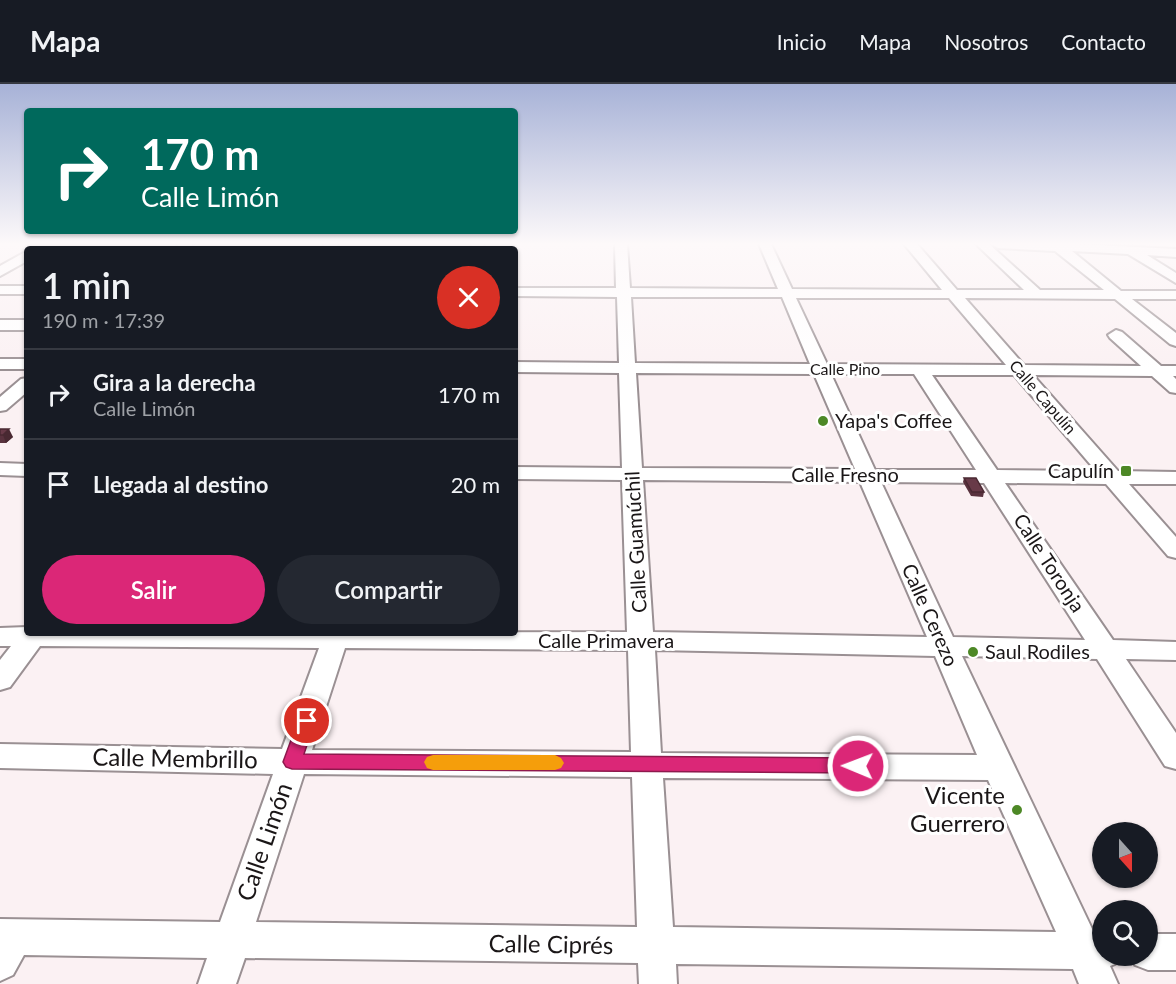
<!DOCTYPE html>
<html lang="es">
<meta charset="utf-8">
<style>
body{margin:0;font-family:Lato,sans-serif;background:#242831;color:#f1f3f6;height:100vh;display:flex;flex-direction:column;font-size:22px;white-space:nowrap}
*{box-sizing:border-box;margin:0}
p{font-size:20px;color:#9ea1a6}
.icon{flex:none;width:33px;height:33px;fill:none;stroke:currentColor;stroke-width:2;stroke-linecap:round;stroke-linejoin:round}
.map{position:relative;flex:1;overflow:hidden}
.details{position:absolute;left:24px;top:162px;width:494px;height:390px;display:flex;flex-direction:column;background:#171b24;border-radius:6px;box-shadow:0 2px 4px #0004}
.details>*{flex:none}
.hud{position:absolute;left:24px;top:24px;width:494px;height:126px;border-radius:6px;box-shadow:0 2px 4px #0004;background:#00695c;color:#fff;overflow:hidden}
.needle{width:39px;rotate:159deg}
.buttons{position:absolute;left:1092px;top:738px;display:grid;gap:12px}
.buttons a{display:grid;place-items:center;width:66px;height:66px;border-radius:50%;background:#171b24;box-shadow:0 2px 4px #0004;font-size:30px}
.pin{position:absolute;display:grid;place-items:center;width:51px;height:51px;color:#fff;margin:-26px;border:3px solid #fff;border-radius:50%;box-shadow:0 2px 6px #0007}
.me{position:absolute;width:66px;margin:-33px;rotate:271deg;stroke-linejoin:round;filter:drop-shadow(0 0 4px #0008)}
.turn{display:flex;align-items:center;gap:21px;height:126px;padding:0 18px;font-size:27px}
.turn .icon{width:78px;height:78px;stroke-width:2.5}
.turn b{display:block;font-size:42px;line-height:51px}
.round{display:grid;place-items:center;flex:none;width:63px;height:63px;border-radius:32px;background:#242831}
.overview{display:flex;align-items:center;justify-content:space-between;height:102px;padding:0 18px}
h1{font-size:36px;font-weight:600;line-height:45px}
.primary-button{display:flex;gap:12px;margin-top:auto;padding:12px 18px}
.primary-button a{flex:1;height:69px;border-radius:36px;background:#db2777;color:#fff;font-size:24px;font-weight:600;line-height:69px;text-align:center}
.primary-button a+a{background:#242831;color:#f1f3f6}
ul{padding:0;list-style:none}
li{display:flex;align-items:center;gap:18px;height:90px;padding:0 18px;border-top:2px solid #363941}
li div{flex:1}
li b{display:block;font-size:22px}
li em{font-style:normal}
header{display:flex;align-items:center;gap:36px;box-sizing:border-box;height:84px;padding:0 30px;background:#171b24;border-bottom:2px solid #363941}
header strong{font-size:28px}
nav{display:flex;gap:33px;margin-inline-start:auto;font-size:21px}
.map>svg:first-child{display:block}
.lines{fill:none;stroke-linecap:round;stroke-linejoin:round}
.minor-casing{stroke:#9a9093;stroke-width:4}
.minor{fill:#fff;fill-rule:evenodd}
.wall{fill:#59323e}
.shaded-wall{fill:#492932}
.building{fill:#683a48;stroke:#492932;stroke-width:1.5}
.route{fill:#db2777;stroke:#8e194d;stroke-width:1.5}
.slow{fill:#f59e0b}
.poi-dot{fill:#4d8826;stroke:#fff;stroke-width:2}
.labels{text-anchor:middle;stroke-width:6;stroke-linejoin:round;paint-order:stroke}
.far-street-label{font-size:16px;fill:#1a1617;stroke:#fff}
.poi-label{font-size:20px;fill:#1a1617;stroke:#fff;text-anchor:start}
.street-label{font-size:20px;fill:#1a1617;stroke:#fff}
.near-street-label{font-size:24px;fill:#1a1617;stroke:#fff}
.near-poi-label{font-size:24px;fill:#1a1617;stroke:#fff;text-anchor:end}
</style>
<header>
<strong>Mapa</strong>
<nav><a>Inicio</a><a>Mapa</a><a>Nosotros</a><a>Contacto</a></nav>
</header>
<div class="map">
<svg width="1176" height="900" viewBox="0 0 1176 900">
<rect width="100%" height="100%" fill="#fbf1f3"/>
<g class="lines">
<g class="minor-casing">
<path id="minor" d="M179,160H193L189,165H175Z
M325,160H338L335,165H322Z
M472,160H484L482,165H470Z
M615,160H627L630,204L778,205L759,160H771L792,205L942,206L904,160H917L957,206H1024L976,160H989L1040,206H1104L1055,167L998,164L992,160H1076L1176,165V173L1147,171L1176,189V199L1128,170L1072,167L1121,207H1176V215H1132L1176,249V262L1170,260L1115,215L965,214L1024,281L1141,282L1110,254L1108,251L1116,246L1122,248L1161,282H1176V292H1173L1176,295V309L1170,308L1152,292L1033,291L1118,387L1176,388V400H1129L1176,453V474L1168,472L1106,400L1005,399L1113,556L1176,558V576L1126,575L1176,649V685L1165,682L1097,575L962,572L1094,849H1102V872H1119L1115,880L1110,882L1118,900H1079L1073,885L676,880L677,900H639L638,879L245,874L236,900H198L207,874L24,871L13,891L0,897V835L220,838L273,690L0,684V660L282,665L319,564L40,562L10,603L0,606V576L11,562H0V544L27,543V549L627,548L622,396L514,395V383L622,384L619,289L514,288V278L619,279L617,213L514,212V204H616ZM631,213H782L810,280L635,279ZM796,214H949L1006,281L827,280ZM636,289L814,290L855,385L642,384ZM831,290H914L976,386H875ZM932,291H1014L1096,387L997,386ZM643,396L860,398L927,553L653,548ZM881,398L984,399L1085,556L953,553ZM345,564L628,566L631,668L312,666ZM655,566L935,572L977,671L661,669ZM304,690L632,693L637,843L256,838ZM663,694L988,696L1056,848L673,843Z
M27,167V177L0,192V182Z
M0,202H27V210H0Z
M0,236H27V246H0Z
M0,275H27V285H0Z
M27,294V308L6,326L0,327V313L21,295Z
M0,379L27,380V392L0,391Z
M1148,850H1176V886H1148L1135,881L1131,872H1148Z"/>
</g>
<use href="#minor" class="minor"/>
</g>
<path class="wall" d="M0,345L13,353L6,359H0Z
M964,394L984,408L983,413L971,412L963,398Z"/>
<path class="shaded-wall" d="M9,345L13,353L6,359L3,351Z"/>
<path class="building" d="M0,345H9L3,351H0Z
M964,394H976L984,408H972Z"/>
<linearGradient id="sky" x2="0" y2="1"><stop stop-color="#a7b2d7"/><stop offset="0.56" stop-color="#fdf9fa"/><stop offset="1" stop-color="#fdf9fa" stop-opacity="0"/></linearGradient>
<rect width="1176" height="286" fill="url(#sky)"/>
<path class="route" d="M307,630L313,632L315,637L304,670L858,674L864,677L867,682L864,687L858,689L292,685L286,683L283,678L298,637L300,632Z"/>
<path class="slow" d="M433,671H555L561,674L564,679L561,684L555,686H433L427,684L424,678L427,673Z"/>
<g class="poi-dot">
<circle cx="823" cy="337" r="6"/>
<rect x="1120" y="381" width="12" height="12" rx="3"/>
<circle cx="973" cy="568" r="6"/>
<circle cx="1017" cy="726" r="6"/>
</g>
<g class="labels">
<g class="far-street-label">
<text x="845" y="291">Calle Pino</text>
<text transform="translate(1043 313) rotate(49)" y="6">Calle Capulín</text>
</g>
<g class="poi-label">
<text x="835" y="344">Yapa's Coffee</text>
<text x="1114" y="394" text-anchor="end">Capulín</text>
<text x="985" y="575">Saul Rodiles</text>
</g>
<g class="street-label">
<text x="845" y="398">Calle Fresno</text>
<text transform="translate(636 458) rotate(-93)" y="7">Calle Guamúchil</text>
<text transform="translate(1049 479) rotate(57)" y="7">Calle Toronja</text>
<text transform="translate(930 531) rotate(66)" y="7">Calle Cerezo</text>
<text x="606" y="564">Calle Primavera</text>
</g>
<g class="near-street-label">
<text transform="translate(175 675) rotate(1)" y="8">Calle Membrillo</text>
<text transform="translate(265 758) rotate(-71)" y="8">Calle Limón</text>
<text transform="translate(551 861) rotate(1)" y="8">Calle Ciprés</text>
</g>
<g class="near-poi-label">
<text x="1005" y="720">Vicente<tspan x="1005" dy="28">Guerrero</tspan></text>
</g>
</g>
</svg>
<div class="buttons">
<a><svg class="needle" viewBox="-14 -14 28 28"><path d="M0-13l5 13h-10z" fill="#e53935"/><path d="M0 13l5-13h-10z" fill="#9ea1a6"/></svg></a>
<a><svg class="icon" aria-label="search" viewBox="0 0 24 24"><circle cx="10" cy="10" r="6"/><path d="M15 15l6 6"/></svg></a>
</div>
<div class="pin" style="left:307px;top:637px;background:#d93025"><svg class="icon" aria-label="arrive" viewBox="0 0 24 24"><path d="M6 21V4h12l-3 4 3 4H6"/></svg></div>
<svg class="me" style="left:858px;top:682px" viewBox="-20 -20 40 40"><circle r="17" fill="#db2777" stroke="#fff" stroke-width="3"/><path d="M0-11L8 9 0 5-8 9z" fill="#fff"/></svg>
<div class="hud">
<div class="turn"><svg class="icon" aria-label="right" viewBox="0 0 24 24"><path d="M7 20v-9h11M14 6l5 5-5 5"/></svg><div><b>170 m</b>Calle Limón</div></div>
</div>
<section class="details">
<div class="overview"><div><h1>1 min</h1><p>190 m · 17:39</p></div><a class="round" style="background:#d93025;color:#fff"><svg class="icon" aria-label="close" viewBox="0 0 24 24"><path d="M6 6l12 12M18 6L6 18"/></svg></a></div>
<ul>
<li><svg class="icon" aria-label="right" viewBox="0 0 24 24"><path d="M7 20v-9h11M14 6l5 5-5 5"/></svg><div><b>Gira a la derecha</b><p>Calle Limón</p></div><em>170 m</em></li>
<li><svg class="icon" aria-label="arrive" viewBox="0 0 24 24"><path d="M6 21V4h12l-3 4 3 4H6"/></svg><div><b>Llegada al destino</b></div><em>20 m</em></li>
</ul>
<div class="primary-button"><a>Salir</a><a>Compartir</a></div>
</section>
</div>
